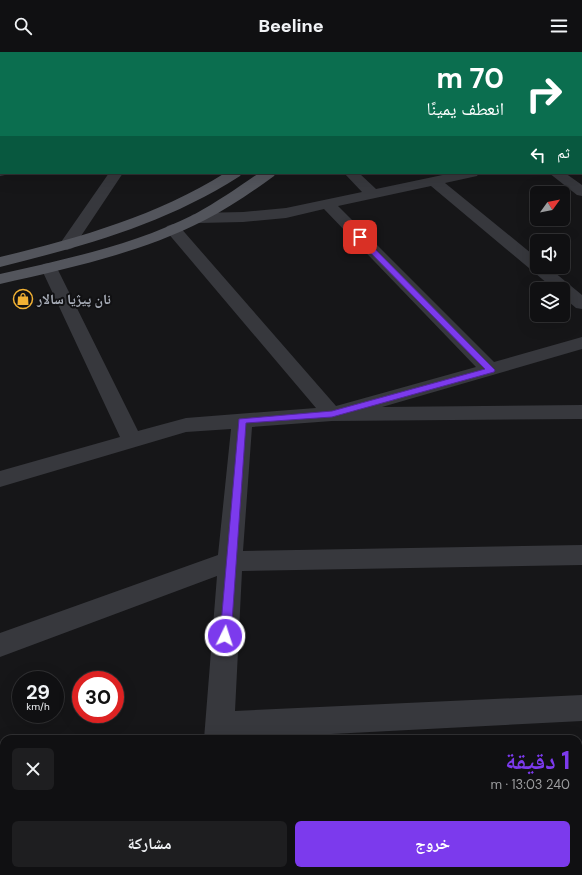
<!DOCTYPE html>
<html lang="ar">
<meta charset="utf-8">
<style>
body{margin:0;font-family:"DM Sans","Noto Naskh Arabic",sans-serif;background:#1e1e20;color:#f1f3f6;direction:rtl;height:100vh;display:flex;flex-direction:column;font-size:15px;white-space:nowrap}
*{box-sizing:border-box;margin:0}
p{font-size:13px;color:#9c9d9f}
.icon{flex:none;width:22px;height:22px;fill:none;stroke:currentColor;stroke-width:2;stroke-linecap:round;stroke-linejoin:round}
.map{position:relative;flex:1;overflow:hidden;direction:ltr}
.panel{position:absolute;left:0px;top:683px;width:582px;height:140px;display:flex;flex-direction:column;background:#101012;border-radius:12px 12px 0 0;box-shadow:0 4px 16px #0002,0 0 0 1px #303032;direction:rtl}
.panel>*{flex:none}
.banner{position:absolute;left:0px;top:0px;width:582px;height:122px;box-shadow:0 4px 16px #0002,0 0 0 1px #303032;direction:rtl;background:#0b6e4f;color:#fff;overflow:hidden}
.needle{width:26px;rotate:57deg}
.fabs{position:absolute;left:530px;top:134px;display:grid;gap:8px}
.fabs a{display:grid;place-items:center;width:40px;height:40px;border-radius:6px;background:#101012;box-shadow:0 4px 16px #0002,0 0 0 1px #303032;font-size:20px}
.speed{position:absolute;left:12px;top:619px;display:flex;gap:8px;font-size:20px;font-weight:700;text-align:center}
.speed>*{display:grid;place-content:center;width:52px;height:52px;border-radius:50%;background:#101012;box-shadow:0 4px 16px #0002,0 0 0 1px #303032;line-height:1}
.speed small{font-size:10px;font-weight:400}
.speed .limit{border:6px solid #d22;background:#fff;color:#111}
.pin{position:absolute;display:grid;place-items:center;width:34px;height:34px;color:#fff;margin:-17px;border-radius:8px;box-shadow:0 2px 6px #0006}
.me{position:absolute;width:44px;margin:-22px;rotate:4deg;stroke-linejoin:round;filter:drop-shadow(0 0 3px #0008)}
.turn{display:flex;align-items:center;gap:14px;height:84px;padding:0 12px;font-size:18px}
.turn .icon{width:52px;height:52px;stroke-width:2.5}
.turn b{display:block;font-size:28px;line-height:34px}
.then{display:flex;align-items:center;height:38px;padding:0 12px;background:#0003;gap:8px;font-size:15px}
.round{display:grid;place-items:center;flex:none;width:42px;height:42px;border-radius:6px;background:#1e1e20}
.summary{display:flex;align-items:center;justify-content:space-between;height:68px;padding:0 12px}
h1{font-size:24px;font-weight:800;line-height:30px;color:#7c3aed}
.cta{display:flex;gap:8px;margin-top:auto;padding:8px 12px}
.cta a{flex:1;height:46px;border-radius:6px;background:#7c3aed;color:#fff;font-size:16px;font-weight:800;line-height:46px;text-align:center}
.cta a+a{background:#1e1e20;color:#f1f3f6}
header{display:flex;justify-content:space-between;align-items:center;height:52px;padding:0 12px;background:#101012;font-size:18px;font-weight:800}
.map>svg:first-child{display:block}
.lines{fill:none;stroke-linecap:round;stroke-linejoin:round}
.street{fill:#37383d;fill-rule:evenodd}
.primary{fill:#53555c;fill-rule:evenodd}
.route{fill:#7c3aed;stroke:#51269a}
.labels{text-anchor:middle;stroke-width:4;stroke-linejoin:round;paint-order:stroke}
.poi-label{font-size:14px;font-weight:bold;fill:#a8adb8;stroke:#111113;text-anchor:start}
</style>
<header><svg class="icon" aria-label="menu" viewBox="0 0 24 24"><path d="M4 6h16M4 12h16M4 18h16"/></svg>Beeline<svg class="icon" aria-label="search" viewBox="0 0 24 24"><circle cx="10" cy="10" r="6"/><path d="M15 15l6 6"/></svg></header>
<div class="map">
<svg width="582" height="823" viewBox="0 0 582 823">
<rect width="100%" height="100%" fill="#161618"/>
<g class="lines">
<path class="street" d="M25,0H37L24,1Z
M120,0H132L119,1Z
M237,0H252L236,1Z
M546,0H562L545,1Z
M0,4H1V10H0Z
M581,16L582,17V26L581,25Z
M1,19V27L0,28V20Z
M0,59H1V67H0Z
M581,92H582V100H581Z
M0,114L1,121H6L5,123L0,124Z
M109,121H123L73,196L67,198L61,196L59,193Z
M344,121H359L376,137L452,121H479L477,124L445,131L537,206V215H548L582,243V257L576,256L563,245V237H554L431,134L338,154L494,310L582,285V297L382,355L582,353V367L332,369L252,375L243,499L582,493V513L242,519L235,659L582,643V669L234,687H204L217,524L0,605V581L218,503L231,377L186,380L0,435V419L120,385L41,216L43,212L49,211L55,212L57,216L138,379L186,366L316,356L167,180L165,177L167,174L173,172L179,174L336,354L476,315L324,157L286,166L243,170L198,171L192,169L190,166L192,163L198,161L243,160L286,156L362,140Z
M549,121H565L582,133V144L577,143Z
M194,819H226V823H194Z"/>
<path class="primary" d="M410,0H422L409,1Z
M435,0H447L434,1Z
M225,121H242L240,124C163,173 87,193 0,215V205C79,186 156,164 225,121Z
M259,121H276L274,124C252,140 229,156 205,168C141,201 70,216 0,232V222C66,207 134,193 195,162C217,150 239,135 259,121Z"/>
</g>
<path class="route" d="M357,184H362L495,318L494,320L332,365L246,371L231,584L229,587L225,589L222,587L220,584L239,367L332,359L485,317L357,187Z"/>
<defs>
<g id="shop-ring" transform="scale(1)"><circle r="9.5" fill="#111113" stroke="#f2b134" stroke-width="1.5"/><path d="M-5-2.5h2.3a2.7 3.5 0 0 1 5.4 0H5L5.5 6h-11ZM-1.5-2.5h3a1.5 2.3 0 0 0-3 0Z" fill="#f2b134"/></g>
</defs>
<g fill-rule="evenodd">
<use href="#shop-ring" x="23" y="247"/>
</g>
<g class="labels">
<g class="poi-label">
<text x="37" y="252">نان پيژيا سالار</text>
</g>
</g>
</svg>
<div class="fabs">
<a><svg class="needle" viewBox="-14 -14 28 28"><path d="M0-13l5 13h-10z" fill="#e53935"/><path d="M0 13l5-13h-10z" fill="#9c9d9f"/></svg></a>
<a><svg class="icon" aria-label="sound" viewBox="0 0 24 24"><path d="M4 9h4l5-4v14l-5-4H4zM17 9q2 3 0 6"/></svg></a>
<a><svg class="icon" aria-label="layers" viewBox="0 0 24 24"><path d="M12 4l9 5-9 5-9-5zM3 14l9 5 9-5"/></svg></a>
</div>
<div class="speed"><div>29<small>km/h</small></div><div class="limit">30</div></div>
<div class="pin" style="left:360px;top:185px;background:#d93025"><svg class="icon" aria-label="arrive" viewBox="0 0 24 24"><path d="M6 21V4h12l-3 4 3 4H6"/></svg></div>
<svg class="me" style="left:225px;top:584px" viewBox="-20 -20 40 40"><circle r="17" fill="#7c3aed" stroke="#fff" stroke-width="3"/><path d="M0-11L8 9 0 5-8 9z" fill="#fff"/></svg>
<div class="banner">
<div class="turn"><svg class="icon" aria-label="right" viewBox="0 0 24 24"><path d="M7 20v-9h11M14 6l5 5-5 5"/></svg><div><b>70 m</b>انعطف يمينًا</div></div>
<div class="then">ثم<svg class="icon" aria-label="left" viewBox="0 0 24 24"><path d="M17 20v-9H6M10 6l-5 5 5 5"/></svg></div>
</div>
<section class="panel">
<div class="summary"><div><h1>1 دقيقة</h1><p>240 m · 13:03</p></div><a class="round"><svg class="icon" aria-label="close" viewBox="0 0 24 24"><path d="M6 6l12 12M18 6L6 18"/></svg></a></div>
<div class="cta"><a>خروج</a><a>مشاركة</a></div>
</section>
</div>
